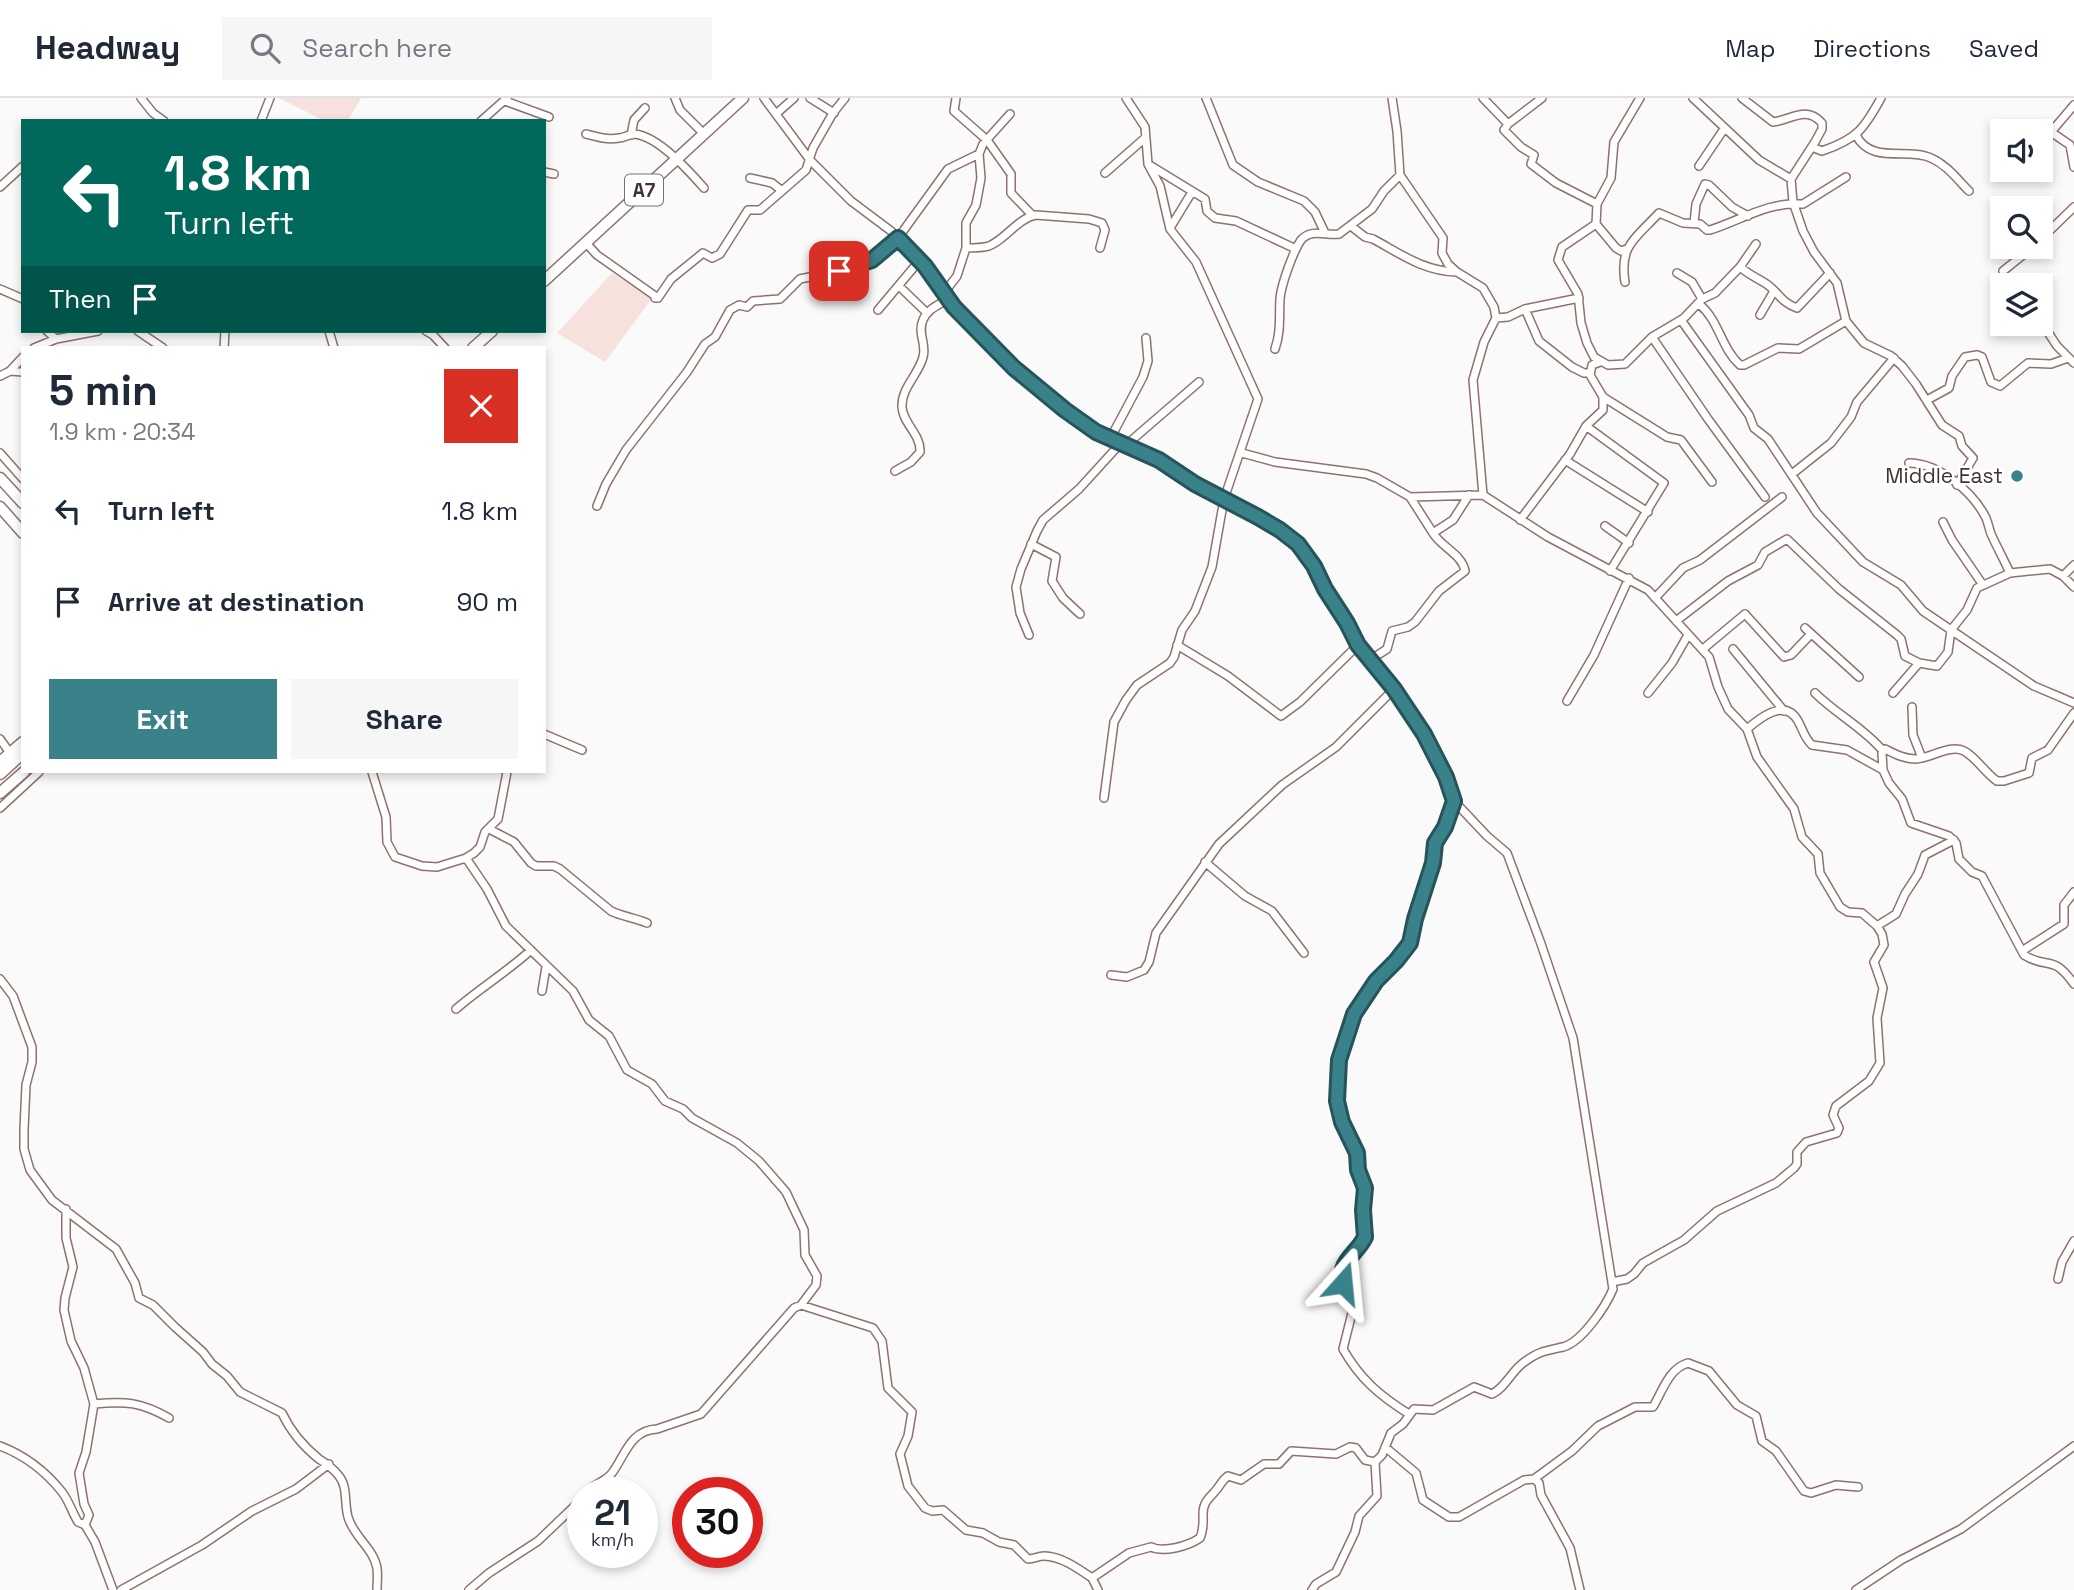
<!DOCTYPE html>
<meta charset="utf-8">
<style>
body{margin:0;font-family:"Space Grotesk",sans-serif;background:#f6f6f7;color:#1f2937;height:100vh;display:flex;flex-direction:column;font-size:26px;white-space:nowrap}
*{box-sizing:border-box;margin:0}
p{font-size:23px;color:#747a83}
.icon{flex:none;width:38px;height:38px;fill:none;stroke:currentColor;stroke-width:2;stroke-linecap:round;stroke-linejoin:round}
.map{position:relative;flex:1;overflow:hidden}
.details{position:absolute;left:21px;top:248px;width:525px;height:427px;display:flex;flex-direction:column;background:#fff;border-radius:0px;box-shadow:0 4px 10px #0003}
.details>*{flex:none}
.guide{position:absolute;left:21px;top:21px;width:525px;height:214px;border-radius:0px;box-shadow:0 4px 10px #0003;background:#00695c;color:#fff;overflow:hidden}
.fabs{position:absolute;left:1990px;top:21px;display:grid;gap:14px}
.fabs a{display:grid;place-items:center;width:63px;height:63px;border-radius:0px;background:#fff;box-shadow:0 4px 10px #0003;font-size:35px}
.speed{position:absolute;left:567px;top:1379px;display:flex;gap:14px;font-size:35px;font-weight:700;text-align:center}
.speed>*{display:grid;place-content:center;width:91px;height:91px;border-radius:50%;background:#fff;box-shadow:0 4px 10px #0003;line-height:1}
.speed small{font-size:18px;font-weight:400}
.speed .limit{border:10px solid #d22;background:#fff;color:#111}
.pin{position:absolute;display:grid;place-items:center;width:60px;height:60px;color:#fff;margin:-30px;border-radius:14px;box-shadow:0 4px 10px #0006}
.me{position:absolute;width:77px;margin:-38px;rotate:18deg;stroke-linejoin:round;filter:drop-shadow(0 0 5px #0008)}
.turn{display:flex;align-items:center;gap:24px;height:147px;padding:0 28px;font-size:32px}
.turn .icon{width:91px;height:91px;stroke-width:2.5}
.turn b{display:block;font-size:49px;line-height:60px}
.then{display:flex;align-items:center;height:66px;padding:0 28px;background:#0003;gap:14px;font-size:26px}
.round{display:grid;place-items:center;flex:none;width:74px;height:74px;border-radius:0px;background:#f6f6f7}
.headline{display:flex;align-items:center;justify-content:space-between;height:119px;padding:0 28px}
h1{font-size:42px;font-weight:600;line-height:52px}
.button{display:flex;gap:14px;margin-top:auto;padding:14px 28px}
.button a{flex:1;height:80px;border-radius:0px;background:#3a828a;color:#fff;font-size:28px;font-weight:600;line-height:80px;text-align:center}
.button a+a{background:#f6f6f7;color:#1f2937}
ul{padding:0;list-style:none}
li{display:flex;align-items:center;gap:21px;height:91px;padding:0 28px}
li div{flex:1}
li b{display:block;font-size:26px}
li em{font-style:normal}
header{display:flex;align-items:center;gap:42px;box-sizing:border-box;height:98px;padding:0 35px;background:#fff;border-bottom:2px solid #e0e1e3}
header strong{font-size:33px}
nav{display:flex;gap:38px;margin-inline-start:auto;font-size:24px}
.search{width:490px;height:63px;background:#f6f6f7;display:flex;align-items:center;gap:18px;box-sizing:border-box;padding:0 24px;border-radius:0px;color:#747a83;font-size:26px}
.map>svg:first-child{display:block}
.pitch{fill:#f6e1dd}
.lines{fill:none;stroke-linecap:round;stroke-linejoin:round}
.minor-casing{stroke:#91716b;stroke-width:10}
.highway-casing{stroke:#91716b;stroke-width:13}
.minor{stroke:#fff;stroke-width:7}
.highway{stroke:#fff;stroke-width:10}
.route-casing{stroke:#26545a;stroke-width:18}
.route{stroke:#3a828a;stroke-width:12}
.poi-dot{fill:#3a828a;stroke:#fff;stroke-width:2.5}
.labels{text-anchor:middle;stroke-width:5;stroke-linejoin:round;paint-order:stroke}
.shield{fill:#fff;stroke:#79706e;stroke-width:2}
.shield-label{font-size:19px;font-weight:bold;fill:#403330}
.poi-label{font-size:21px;fill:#403330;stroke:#fff;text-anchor:end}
</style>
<header>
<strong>Headway</strong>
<div class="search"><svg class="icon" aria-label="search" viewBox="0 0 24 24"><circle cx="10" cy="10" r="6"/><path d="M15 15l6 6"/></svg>Search here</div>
<nav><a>Map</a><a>Directions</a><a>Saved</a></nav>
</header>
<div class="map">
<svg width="2074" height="1492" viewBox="0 0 2074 1492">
<rect width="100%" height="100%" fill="#fafafa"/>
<path class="pitch" d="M279,0H361L348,23H325Z
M612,175L652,200L605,264L557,235Z"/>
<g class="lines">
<g class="minor-casing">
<path id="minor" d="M141,0L153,15L164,23
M675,0L680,12L704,36
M810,0L834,15
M956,0L954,13L987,42L1011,76V95L1032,117
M1206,0L1233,67L1258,84L1304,103L1315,114L1325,135
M1392,0L1397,33L1400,77L1443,140L1442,155L1448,166L1457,174L1483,190L1494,209L1496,220L1484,244L1473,282L1483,397
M1483,0L1508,26
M1542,0L1508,26L1504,32L1521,49L1534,57L1531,66L1556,85L1597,106
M1640,0L1614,44L1611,80L1597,106L1596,126L1562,149L1558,162L1578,196L1581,225L1587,245L1594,259L1608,267L1625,266L1652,239L1684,220L1702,201L1715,195L1740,169C1748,176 1757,180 1765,185C1778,193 1780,204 1797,210L1830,175
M1693,0L1759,62L1791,81
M1742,0L1773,24C1791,22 1806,7 1822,25V31L1815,44L1791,81L1793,104L1803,133L1814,154L1837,185L1846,223L1864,245L1891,258L1902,268L1916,286L1942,327L1959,338L1962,348L1973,360L1957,387
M505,3L549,19
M776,16L794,0
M261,23L270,0
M481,23L507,0
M2031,33L2039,30L2051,34L2074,7
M2051,34L2070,47L2074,69
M586,36C597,39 607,42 619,40C624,40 629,36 635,36C659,39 689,73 704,90
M631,37L634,22L645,10
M1856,37C1871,67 1908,49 1931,60C1947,67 1957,81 1969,93
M1812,49L1822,53C1857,41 1864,31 1881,0
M1151,68L1205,101L1207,113L1215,120L1236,123L1296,151
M1699,68L1724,31
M544,74L554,76
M1105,75L1145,40
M750,80L772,85L781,92
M0,89L23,68
M1694,125L1696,106L1705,86L1709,87L1732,109L1748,118
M1596,126L1616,150L1621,153L1627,151
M1351,128L1365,139L1373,141C1401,156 1423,173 1457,174
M1170,130L1192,94
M2040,142L2074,109
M586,145L597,157L658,200
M966,150C973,150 982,150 989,148C1006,141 1018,120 1036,117L1089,121L1102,125L1105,132L1100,150
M1740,169L1756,146
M2003,173L2033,149
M1677,175L1692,184L1702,201
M1625,184C1619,147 1636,140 1659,115L1683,125L1700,126L1707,132H1710C1741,122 1770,103 1803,106L1846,79
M899,188L927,215
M0,191L23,201
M944,195L957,178L966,150V125L976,107L981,80L979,56L983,46L1010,16
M655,200H658L671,181L703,155L712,160L720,156L748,112H760L806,72L813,50L833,15L845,0
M1699,206C1719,222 1721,250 1740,267H1744L1778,250L1799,251L1846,223
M1525,211L1539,243L1572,269L1584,275H1590
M878,212L920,162
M1760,217L1774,193
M1496,220L1508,219L1525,211L1579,200
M1681,222L1749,317L1754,330L1768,341L1817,415L1863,464L1901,487L1923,513L1951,532L1967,512L1977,490L2010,475C2004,462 1997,449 1991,436C1989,430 1988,425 1986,420C1973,394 1939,365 1909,365
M2040,222L2057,248L2074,265
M47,233L56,241
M138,233L163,250
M329,233L334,250
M426,233L433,237L445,250
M1652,239L1708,321L1765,399
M34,250L56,241L98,233
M224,250L225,233
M1275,251C1281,234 1279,219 1280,201C1281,187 1293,154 1301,142C1312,130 1325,138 1339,136L1372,111L1384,93L1400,77
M10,273L23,259
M0,278L10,273L23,274
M1603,299L1667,339L1681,342L1712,384
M1927,302L1949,290L1952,278L1965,259L1977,257L1982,259L1991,284L2000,288L2028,265L2051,266L2068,260
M1586,328L1664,385L1610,473
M1110,341L1143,279L1148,263L1146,240
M1125,348L1199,284
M0,355L23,381
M1242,355L1275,364L1366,376L1377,380L1410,399L1483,397L1548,439L1648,492L1709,559L1718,589L1728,611L1747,631L1757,659L1794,711L1802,739L1818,756L1820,775L1840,809L1848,814L1862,815L1877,828L1882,836L1884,847L1874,864L1883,890L1877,920L1880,965L1869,983L1836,1008L1833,1017L1839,1030L1837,1035L1806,1044L1797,1054V1066L1794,1070L1776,1085L1717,1113L1684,1142L1643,1165L1634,1176L1627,1181L1612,1184
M1565,362L1648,414
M895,373L911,364L920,354C921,336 903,326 902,309C901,290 919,276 923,259C927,246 917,235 923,222C927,211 939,207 948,201
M1792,376L1831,345L1851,319L1857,304L1894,260
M1410,399L1433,435
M597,408L606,386L626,352L687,274L705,246L715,239L730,212L739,207L747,209L753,203L780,201L800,181L856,169L880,157L898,140L948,71L979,56
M1520,422L1570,356L1586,328L1603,312V299L1590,277L1592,267L1600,264
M1943,424L1952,442L1983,487
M1605,428L1629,445
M1031,446L1056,459L1052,483L1063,500L1080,516
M2010,475L2050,471L2063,478L2074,467
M2063,478L2074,489
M1655,500L1683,470L1700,462L1782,399
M1676,523L1728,483L1758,467L1765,454L1787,441L1839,491L1897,537L1901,541L1905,558L1919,565
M1805,530L1859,579
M1029,537L1020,515L1016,489L1021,471L1037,433L1043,422L1079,391L1120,346
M1177,547L1228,578L1281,618L1300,604L1358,547
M1703,551L1745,516L1784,559L1791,557L1811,536
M1733,551L1784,613
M1370,562L1387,551L1392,533L1408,529L1415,524L1439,493L1465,473C1462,456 1441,449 1433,435L1453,422L1469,397
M1648,595L1672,565L1688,537
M1815,595C1836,616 1864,630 1883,653
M1893,595L1919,565L1937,568L1948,554L1951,532L2034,588L2074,605
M1567,603L1594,557L1629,480
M1912,609L1913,637L1922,660
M1747,631C1761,619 1785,600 1798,623C1803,632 1805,641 1812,647L1847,652L1883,672L1889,685L1902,701L1911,725L1949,738L1956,745L1959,761L1972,774L1982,778L2024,857C2048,872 2052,855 2074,886
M544,636L582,652
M0,641L10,655
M1883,672L1882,655L1885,651C1895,656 1904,661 1916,661C1931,660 1950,646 1964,653C1976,659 1985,675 1997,683H2004L2029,675L2032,660L2048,652L2074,615
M372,674L386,719L387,744L395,759L422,768L437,769L466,760L474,755L480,749L485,734L498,721L507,674
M1104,700L1114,624L1126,602L1137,587L1170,565L1174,559L1182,532L1195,513L1212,469L1224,401L1258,301L1196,164L1170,131L1160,88L1148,66L1145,29L1126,0
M0,710L39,674
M489,731L514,744L531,765L536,768H554L560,771L611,813C621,818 635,820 647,825
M466,760L487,791L506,828L573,893L589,922L609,938L627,972L652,986L665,1003L683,1011L692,1020L737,1045L759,1063L786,1094L804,1132L805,1157L817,1178L816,1187L801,1207
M1205,764L1245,798L1272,813L1304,855
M1877,828L1896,816L1905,796L1918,776L1925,757L1954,742
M2022,853L2064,826V807L2074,794
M1111,877L1127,879L1144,872L1149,864L1156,835L1219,746L1282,687L1336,649L1394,591
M0,881L13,898L32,949V964L26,987L24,1031V1051L30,1072L52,1102L116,1151L135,1185L139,1200L153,1207L175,1229L203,1254L212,1266L227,1278L240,1294L282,1315C290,1332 304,1349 319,1361C327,1366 333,1370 339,1378C348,1389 344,1405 348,1419C353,1438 374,1451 377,1470C378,1477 377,1485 377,1492
M542,893L546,869
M456,911C480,890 507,874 531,852
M66,1111V1140L73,1169L65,1200L64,1212L71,1243L84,1270L94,1306
M2058,1181L2062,1164L2074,1143
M1409,1316C1380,1298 1360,1281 1343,1251L1353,1211L1342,1175L1348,1159L1365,1139L1363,1112L1365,1090L1358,1072V1055L1342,1024L1338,1009L1336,979L1339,962L1350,924L1354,916L1375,883L1396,863L1410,845L1415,821L1433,765L1435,745L1445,729L1454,703
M0,1348C24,1357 46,1374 62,1394C69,1403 72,1414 78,1424L85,1427L95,1444L113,1492
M1385,1349L1416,1375L1423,1402L1449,1419H1459L1524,1382L1534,1381L1539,1385L1541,1397L1570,1450L1580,1492
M1534,1381L1572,1353L1598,1328L1635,1309H1653C1662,1294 1669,1270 1688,1265L1709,1273L1737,1307L1756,1318L1762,1343L1776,1353L1804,1393L1811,1395L1836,1387L1858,1389
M587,1395C593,1385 606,1384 612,1375C625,1358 630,1332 657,1331L701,1316L794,1210L801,1207L873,1230L882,1243L888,1290L912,1314L908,1338L900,1356L908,1388L925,1410L932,1413L943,1412L966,1432L983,1435L999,1444L1014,1447L1028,1461C1034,1461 1038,1458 1044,1458C1061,1458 1079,1471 1092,1480L1129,1455L1151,1449C1164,1455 1188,1448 1200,1440C1204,1431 1203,1425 1203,1416C1203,1403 1210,1400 1217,1391C1221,1386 1222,1382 1228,1378L1241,1382L1264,1366H1279L1291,1353L1336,1356L1350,1349L1356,1350L1365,1362L1375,1364L1382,1357L1391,1335L1403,1326L1414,1311L1433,1312L1474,1289L1492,1296C1505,1290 1511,1274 1523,1265C1539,1253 1545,1253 1563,1249C1582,1244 1606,1208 1613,1191L1573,940L1540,843L1507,755L1487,738L1454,703L1446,679L1424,636L1394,591L1358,547L1306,456L1290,438L1258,419L1195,386L1159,362L1096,334L1023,278L954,209L911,153L891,133L851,103L810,62L764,0
M85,1427L89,1417L84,1406L79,1375L86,1354L94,1306C126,1303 141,1304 169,1320
M1092,1480L1098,1492
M121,1492L202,1447L252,1413L296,1391L329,1366
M469,1492L489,1475L538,1443L583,1400
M1312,1492L1316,1486L1336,1474L1355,1434L1359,1418L1377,1398L1375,1364
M1856,1492L1901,1462L1961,1431L2074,1348"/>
</g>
<g class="highway-casing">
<path id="highway" d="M544,183L743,0
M473,250L492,233
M0,380L23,405
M0,409L23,435
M0,664L23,644
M0,676L23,655
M0,695L24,674"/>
</g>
<use href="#minor" class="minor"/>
<use href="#highway" class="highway"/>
</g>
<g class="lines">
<g class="route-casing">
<path id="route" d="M839,173L872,162L898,140L925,168L954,209L1014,270L1065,312L1096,334L1159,362L1195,386L1258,419L1280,432L1298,446L1314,468L1325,491L1347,525L1358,547L1394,591L1424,636L1446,679L1454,703L1445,729L1435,745L1433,765L1415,821L1410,845L1396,863L1376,883L1354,916L1339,962L1337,1003L1342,1024L1357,1055L1358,1072L1365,1090L1363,1112L1365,1139C1357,1156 1338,1163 1343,1185"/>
</g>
<use href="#route" class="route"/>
</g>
<circle class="poi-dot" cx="2017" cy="378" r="7"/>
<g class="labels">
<rect class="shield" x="625" y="76.5" width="38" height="31" rx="5"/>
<g class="shield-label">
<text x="644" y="99">A7</text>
</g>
<g class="poi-label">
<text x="2003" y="385">Middle East</text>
</g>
</g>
</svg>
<div class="fabs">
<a><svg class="icon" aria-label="sound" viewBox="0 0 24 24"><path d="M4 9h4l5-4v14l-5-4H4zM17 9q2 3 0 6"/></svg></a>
<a><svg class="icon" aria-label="search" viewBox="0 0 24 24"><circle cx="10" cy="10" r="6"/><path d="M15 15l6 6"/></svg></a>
<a><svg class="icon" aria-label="layers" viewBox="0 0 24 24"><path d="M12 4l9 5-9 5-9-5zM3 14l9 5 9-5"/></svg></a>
</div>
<div class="speed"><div>21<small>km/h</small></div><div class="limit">30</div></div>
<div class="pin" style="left:839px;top:173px;background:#d93025"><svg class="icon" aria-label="arrive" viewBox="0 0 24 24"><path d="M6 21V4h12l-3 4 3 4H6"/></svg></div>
<svg class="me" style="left:1343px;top:1185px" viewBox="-20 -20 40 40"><path d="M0-17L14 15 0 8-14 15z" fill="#3a828a" stroke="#fff" stroke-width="4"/></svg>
<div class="guide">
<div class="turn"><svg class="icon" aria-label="left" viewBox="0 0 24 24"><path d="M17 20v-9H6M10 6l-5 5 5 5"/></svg><div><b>1.8 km</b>Turn left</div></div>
<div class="then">Then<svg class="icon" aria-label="arrive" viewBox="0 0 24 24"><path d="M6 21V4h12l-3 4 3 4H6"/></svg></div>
</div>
<section class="details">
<div class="headline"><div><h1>5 min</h1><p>1.9 km · 20:34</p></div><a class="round" style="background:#d93025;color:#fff"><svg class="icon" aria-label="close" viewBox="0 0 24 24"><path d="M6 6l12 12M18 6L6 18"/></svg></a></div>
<ul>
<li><svg class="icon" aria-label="left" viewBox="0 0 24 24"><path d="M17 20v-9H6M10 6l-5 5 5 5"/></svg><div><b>Turn left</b></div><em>1.8 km</em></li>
<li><svg class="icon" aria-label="arrive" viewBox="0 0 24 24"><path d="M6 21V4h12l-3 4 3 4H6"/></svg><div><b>Arrive at destination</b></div><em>90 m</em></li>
</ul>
<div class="button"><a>Exit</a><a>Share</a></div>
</section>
</div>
